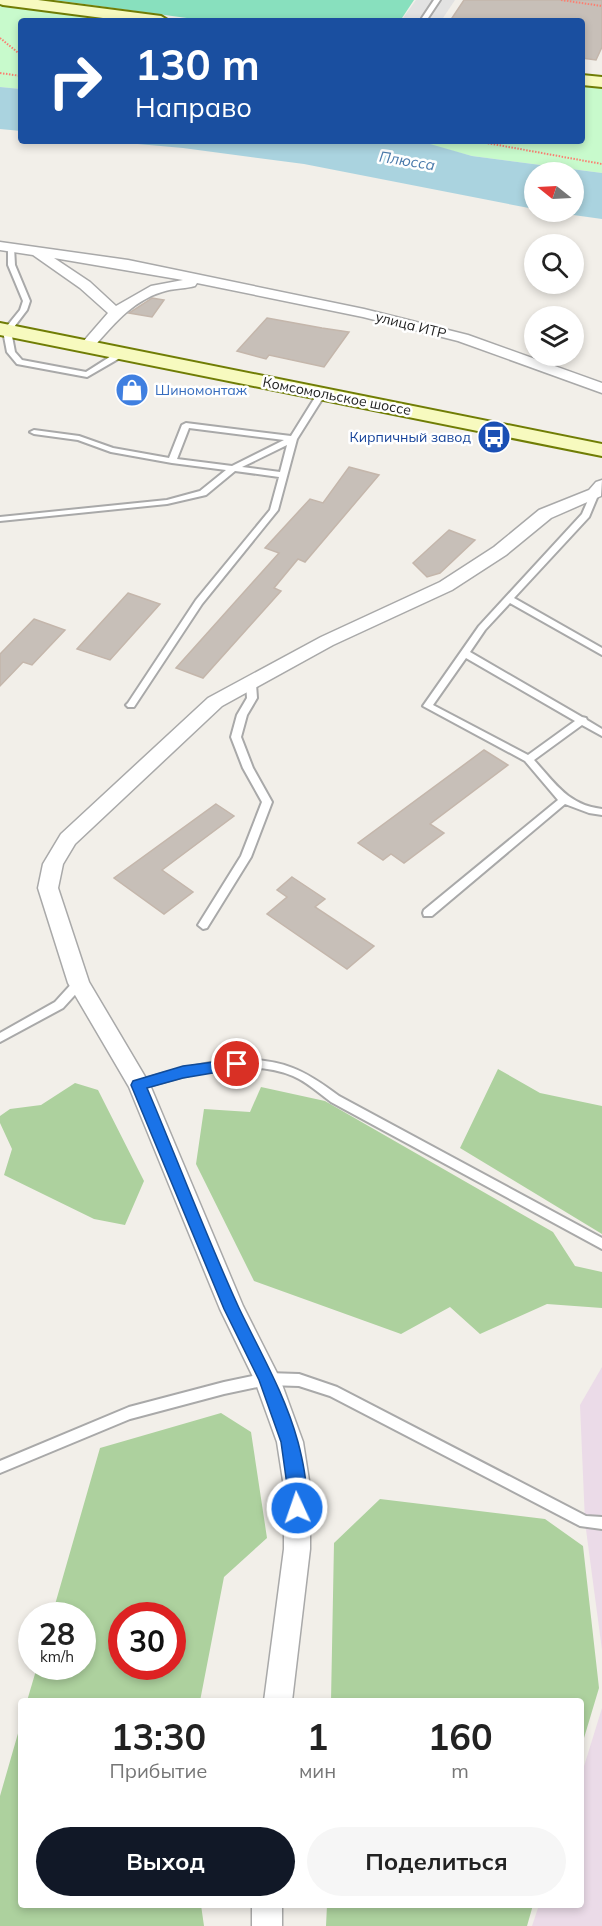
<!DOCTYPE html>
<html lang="ru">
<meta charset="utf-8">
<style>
body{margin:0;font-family:Mulish,sans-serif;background:#f6f6f6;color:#222;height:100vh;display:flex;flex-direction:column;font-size:22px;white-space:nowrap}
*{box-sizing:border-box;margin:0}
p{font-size:20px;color:#767676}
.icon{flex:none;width:33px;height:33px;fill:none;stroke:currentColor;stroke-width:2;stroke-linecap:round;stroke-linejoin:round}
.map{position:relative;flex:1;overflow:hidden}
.details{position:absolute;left:18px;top:1698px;width:566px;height:210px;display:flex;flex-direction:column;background:#fff;border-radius:6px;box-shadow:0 3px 9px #0003}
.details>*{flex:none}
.top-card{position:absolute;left:18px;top:18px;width:567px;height:126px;border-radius:6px;box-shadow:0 3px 9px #0003;background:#1a4fa0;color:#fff;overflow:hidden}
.needle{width:39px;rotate:288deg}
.buttons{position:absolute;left:524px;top:162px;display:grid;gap:12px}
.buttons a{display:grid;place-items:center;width:60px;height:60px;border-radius:50%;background:#fff;box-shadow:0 3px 9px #0003;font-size:30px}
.speed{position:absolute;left:18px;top:1602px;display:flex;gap:12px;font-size:30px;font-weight:700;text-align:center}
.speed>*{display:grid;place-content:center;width:78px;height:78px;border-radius:50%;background:#fff;box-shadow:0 3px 9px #0003;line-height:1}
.speed small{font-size:15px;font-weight:400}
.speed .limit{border:9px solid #d22;background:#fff;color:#111}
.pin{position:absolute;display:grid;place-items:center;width:51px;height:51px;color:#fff;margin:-26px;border:3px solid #fff;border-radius:50%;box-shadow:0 2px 6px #0007}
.me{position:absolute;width:66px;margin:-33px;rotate:357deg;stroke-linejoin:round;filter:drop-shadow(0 0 4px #0008)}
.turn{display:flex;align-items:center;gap:21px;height:126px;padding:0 18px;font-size:27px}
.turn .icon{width:78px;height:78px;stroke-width:2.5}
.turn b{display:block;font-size:42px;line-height:51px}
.eta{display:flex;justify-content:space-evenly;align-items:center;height:102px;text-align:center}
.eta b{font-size:36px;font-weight:700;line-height:42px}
.cta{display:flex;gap:12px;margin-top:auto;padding:12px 18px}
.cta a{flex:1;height:69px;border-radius:36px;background:#111827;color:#fff;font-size:24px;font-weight:700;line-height:69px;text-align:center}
.cta a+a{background:#f6f6f6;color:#222}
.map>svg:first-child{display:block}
.industrial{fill:#ebdbe8}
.forest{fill:#add19e;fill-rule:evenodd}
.park{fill:#c8facc}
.pitch{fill:#88e0be}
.parking{fill:#e2e2e2}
.water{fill:#aad3df}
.building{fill:#c7bfb8;stroke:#c4b6ab;stroke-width:1.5}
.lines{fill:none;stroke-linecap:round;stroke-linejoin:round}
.lane-casing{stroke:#a9a9a9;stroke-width:4}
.street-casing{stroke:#a9a9a9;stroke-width:3}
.secondary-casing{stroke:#707d05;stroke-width:4}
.path{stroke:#fa8072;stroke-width:2;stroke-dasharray:1.5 1.5;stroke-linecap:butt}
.lane{fill:#fff;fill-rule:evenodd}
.street{fill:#fff;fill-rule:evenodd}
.secondary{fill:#f7fabf;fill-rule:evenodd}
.route{fill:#1a73e8;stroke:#114b97;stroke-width:1.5}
.labels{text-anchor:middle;stroke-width:5;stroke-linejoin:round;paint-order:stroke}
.far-street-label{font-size:14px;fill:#222;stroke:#fff}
.far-shop-label{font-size:14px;fill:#366cbe;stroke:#fff;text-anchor:start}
.far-transit-label{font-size:14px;fill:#164399;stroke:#fff;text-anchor:end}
.far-water-label{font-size:15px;font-style:italic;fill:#4a7aab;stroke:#fff}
</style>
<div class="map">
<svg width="602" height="1926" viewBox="0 0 602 1926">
<rect width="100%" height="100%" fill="#f2efe9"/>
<path class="industrial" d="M602,1367V1650L585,1522L580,1405Z
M602,1708V1926H532L539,1905H580L581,1776Z"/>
<path class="forest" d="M498,1069L540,1093L602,1106V1234L460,1148Z
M75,1083L98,1090L144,1181L125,1225L94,1219L4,1175L12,1149L0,1123V1116L10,1109L41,1105Z
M261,1087L325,1101L553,1232L575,1266L602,1272V1308L547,1304L480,1334L450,1307L401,1334L254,1281L196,1164L204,1109L250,1112Z
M221,1413L251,1432L267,1538L224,1577L200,1701H27L37,1667L82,1666V1616L52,1615L100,1448ZM122,1616H172V1666H122Z
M380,1499L545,1519L583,1546L599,1688L581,1748L580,1701H331L334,1543Z
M21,1723V1905H201L204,1926H0V1796Z
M327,1905H533L527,1926H326Z"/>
<path class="park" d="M0,5L112,21H21V89L0,87Z
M582,84L602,87V173L472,156L415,141H582Z"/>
<path class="pitch" d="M54,0H414L402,18L419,21H209Z"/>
<path class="parking" d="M416,0H455L441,21L403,18Z"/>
<path class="water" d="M0,87L21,89V131L0,129Z
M104,141L423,142L472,156L602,173V219L552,212H573V172H534V209L304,164L183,148Z"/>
<path class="building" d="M464,0H602V47L596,60L582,58V21H450Z
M152,298L164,300L152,317L129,313Z
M267,318L322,328L349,332L324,367L269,355L266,359L237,351Z
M349,467L379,475L305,562L298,559L274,588L281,591L203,678L176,668L279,553L265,548L310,499L323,503Z
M449,530L475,540L440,573L427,577L413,563Z
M128,593L160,604L110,660L77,649Z
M34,619L65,630L32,665L23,662L0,686V654Z
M484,750L508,765L430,824L444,833L404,863L391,854L383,860L358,843Z
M216,804L234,816L162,870L193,892L164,914L114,878Z
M292,877L325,899L315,907L374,946L347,969L267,914L287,897L277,890Z"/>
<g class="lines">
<g class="lane-casing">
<path id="lane" d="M434,0H440L428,18L431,21H425L422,18Z
M11,245L14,247L15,265L30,301L27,310L11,331L15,352L22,360L86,372L119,351H125V355L87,377L17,364L7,352L3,331L20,310L23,301L8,265V247Z
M319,391L326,393L297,439L278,510L202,604L134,707H128L126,705L128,703L196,600L270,510L279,477L235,471L206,495L167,504L0,521V517L167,500L200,491L226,470L172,463L111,452L78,440L34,434L30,432L34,430L79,436L113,448L169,458L182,425L186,423L291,436ZM189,428L284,440L232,466L177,459ZM287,445L280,472L242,467Z
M592,491H595L599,493L589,517L514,598L602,648V655L510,603L485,630L470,652L582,717L586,718L587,720L602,729V736L582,725L534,760C555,783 568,805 602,809V815L589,813L565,804L432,916H424L423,913L424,910L558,800L525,761L423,706L479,626L582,514ZM466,658L575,721L528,755L433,705Z
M251,681L256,684L257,698L247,715L241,737L253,768L272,802L251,857L207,928L203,929L198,925L241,856L262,802L243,768L231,737L237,715L247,698L246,684Z
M79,979L83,980L84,983L83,986L63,1008L0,1042V1033L55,1002L75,980Z
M238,1059C284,1060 303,1069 339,1096L602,1238V1249L331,1102C319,1093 307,1082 293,1076C244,1056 187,1075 139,1089L135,1088L133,1085L135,1082C169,1071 203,1063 238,1059Z
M267,1373L299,1374L337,1387L586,1516L602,1517V1529L580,1526L330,1396L299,1386L267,1385L224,1394L130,1419L0,1473V1461L129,1407L224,1382Z"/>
</g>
<g class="street-casing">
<path id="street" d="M0,242L128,260L364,309L468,335L602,383V393L458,341L363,317L197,283L195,286C184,289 173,288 162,292C132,301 112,326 92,349H82L80,346L82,343L108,313L80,288L33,255L0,250ZM54,258L183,280L151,286L116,306L90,282Z
M602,480L601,496L551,518L506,555L452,590L333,645L222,706L75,844L63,864L58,888L89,982L150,1085L243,1306L280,1379L303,1442L310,1487V1549L292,1701H264L284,1549V1487L277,1442L255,1381L220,1309L129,1087L68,983L38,888L43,864L61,834L208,698L321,637L440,582L494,547L539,510L589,490L596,482Z
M252,1905H282V1926H252Z"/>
</g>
<g class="secondary-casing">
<path id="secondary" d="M0,0H38L161,16L169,21H126L3,5L0,4Z
M582,75L602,77V87L582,85Z
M0,323L602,444V456L0,335Z"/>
</g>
<path class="path" d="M561,0L602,6
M0,38L21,55
M0,73L21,76
M476,141L602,164"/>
<use href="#lane" class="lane"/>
<use href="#street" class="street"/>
<use href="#secondary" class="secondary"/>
</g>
<path class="route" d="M237,1059L244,1064L242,1068L183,1078L147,1088C178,1161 206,1236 239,1308C260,1352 285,1394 298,1442C303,1461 311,1495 303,1514L297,1516L291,1514L281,1442L259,1380L224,1309L131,1085L133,1081L183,1066Z"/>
<defs>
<g id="shop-disc" transform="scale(1.725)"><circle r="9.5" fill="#3f7fe0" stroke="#fff"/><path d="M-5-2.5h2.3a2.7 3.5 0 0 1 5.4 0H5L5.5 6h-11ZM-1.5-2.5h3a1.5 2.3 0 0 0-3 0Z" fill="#fff"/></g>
<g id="bus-disc" transform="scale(1.725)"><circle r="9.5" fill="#1a4fb4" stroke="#fff"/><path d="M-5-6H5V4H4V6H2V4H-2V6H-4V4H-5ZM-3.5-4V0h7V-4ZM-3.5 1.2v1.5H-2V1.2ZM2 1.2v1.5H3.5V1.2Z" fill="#fff"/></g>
</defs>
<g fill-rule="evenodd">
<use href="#shop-disc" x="132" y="390"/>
<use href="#bus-disc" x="494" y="437"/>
</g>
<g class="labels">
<g class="far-street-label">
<text transform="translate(411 325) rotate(14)" y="5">улица ИТР</text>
<text transform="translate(337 396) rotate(11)" y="5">Комсомольское шоссе</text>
</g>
<g class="far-shop-label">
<text x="155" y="395">Шиномонтаж</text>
</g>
<g class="far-transit-label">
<text x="471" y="442">Кирпичный завод</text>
</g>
<g class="far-water-label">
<text transform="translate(407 161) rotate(9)" y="5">Плюсса</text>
</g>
</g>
</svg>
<div class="buttons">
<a><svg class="needle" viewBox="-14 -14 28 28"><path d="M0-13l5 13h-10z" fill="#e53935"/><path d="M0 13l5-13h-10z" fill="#767676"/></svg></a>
<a><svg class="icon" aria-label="search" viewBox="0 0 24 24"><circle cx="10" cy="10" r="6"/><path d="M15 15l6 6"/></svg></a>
<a><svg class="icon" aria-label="layers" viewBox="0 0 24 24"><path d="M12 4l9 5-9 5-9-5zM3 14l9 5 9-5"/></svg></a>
</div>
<div class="speed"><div>28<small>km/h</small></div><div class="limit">30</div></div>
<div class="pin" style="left:237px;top:1064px;background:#d93025"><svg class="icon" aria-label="arrive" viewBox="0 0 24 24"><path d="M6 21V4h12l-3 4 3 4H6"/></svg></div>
<svg class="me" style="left:297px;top:1508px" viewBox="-20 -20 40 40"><circle r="17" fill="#1a73e8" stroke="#fff" stroke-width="3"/><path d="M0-11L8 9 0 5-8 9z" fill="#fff"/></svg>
<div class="top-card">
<div class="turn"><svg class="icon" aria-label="right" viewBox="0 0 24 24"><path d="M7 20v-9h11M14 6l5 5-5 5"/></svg><div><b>130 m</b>Направо</div></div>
</div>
<section class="details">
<div class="eta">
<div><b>13:30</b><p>Прибытие</p></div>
<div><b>1</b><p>мин</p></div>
<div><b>160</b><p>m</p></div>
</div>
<div class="cta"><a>Выход</a><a>Поделиться</a></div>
</section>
</div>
